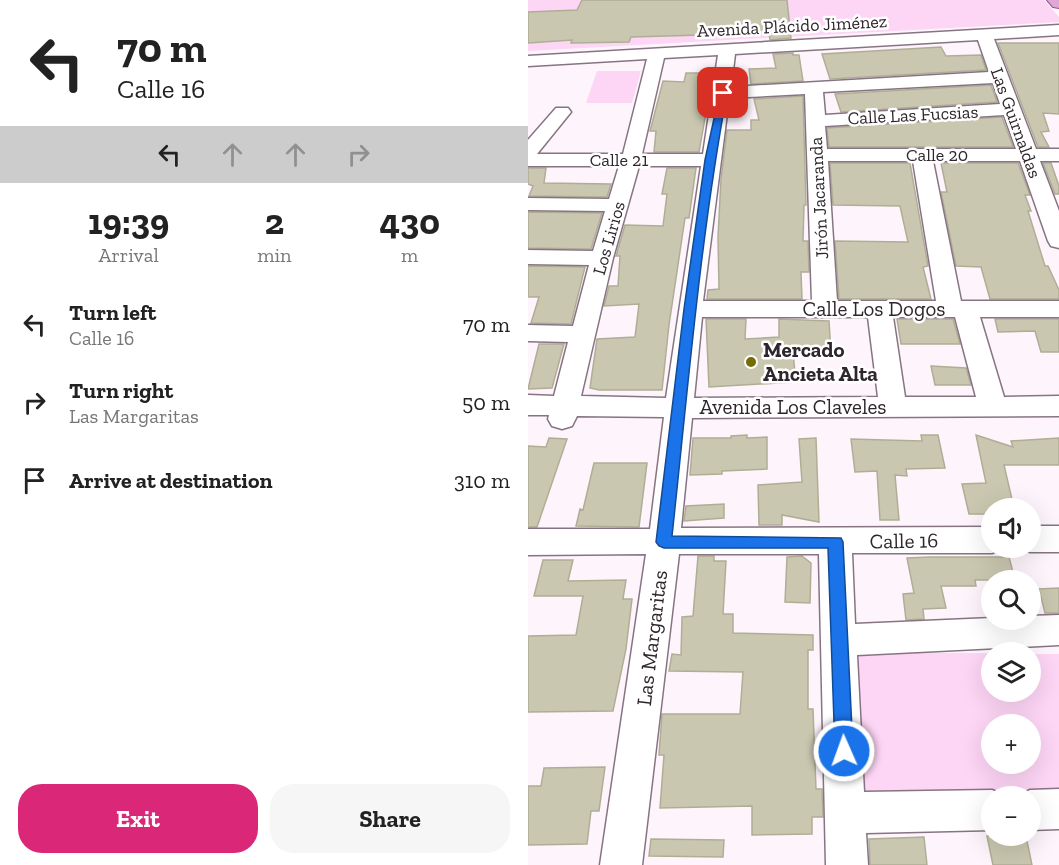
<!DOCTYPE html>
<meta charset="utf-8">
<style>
body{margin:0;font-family:"Zilla Slab",serif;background:#f6f6f6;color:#222;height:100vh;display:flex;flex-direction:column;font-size:22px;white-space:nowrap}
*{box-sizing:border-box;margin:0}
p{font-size:20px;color:#767676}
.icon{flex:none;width:33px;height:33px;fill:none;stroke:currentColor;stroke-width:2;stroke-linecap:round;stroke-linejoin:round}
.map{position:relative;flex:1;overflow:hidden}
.sheet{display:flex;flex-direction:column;background:#fff;width:528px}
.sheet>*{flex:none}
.top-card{background:#fff;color:#222;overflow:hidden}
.buttons{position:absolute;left:453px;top:498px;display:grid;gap:12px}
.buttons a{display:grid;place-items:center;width:60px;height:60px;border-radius:50%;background:#fff;box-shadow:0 6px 24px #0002;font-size:30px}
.pin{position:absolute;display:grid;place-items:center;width:51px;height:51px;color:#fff;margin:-26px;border-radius:12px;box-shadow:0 3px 9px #0006}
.me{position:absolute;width:66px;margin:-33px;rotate:358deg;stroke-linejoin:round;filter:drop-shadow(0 0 4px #0008)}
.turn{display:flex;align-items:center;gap:21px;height:126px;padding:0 18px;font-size:27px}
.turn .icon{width:78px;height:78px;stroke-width:2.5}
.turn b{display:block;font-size:42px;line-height:51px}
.lanes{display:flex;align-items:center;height:57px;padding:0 18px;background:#0003;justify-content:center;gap:30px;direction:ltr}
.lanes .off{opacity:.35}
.eta{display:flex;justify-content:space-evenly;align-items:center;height:102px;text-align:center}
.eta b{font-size:36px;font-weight:700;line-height:42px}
.action{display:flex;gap:12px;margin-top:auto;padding:12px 18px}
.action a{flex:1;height:69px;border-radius:24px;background:#db2777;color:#fff;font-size:24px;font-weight:700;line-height:69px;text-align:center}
.action a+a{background:#f6f6f6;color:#222}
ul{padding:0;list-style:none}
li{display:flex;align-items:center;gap:18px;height:78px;padding:0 18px}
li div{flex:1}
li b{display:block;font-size:22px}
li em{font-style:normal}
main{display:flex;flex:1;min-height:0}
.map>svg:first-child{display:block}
.green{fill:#fdd5f5;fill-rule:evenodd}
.building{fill:#cac7b0;stroke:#b0ad97;stroke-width:1.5}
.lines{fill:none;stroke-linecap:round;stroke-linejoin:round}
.minor-casing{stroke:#877483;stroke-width:3}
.major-casing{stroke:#925488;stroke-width:2}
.minor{fill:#fff;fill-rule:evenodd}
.major{fill:#dea7d5;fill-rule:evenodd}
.route{fill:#1a73e8;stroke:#114b97;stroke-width:1.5}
.poi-dot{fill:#786b03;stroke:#fff;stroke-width:2}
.labels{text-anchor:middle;stroke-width:5;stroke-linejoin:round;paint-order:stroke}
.far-street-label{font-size:18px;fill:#2e262c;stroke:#fff}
.street-label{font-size:21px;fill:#2e262c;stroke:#fff}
.poi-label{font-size:21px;font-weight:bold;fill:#2e262c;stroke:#fff;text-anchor:start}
</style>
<main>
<section class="sheet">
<div class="top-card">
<div class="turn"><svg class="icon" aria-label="left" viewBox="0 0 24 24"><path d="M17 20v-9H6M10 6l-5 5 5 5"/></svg><div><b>70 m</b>Calle 16</div></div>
<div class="lanes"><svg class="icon" aria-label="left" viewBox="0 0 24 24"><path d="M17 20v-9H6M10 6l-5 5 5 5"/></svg><svg class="icon off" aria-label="ahead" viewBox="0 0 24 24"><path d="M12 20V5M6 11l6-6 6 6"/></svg><svg class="icon off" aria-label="ahead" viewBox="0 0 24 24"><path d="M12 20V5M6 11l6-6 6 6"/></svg><svg class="icon off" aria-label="right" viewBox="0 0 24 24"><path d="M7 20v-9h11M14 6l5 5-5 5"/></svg></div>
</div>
<div class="eta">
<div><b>19:39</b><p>Arrival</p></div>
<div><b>2</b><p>min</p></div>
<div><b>430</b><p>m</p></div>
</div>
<ul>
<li><svg class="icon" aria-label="left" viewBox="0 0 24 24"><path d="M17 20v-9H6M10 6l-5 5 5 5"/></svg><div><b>Turn left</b><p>Calle 16</p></div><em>70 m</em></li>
<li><svg class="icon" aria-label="right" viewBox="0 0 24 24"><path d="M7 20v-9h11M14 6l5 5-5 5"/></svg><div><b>Turn right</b><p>Las Margaritas</p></div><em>50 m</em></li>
<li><svg class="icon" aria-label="arrive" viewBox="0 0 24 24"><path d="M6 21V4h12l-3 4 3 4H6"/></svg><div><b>Arrive at destination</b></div><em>310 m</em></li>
</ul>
<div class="action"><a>Exit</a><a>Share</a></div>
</section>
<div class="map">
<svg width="531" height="865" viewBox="0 0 531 865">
<rect width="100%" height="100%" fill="#fdf5fb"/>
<path class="green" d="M0,0H516L531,17V22L0,51Z
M69,71H113L104,103H58Z
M322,653H463L464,692H502L503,654H531V788L331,793ZM464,724H502V764H464Z"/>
<path class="building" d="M54,0H259L263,38L242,40L241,33L103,37L101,42L43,43L44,40L0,43V12L49,10Z
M470,43H531V114L515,113L521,131L513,132L521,147H510Z
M413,47L418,56L453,55L458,70L302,79L294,54Z
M265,53V55H271L275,81L223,84L221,69L248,68L245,54Z
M158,73H185L171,152H126L128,131H122L135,81L156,82Z
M463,85L469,102L313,112L307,94Z
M275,96L278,205H276L275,241H280L281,272H273L274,299H179L180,290L191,289L190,237L193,179L199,130H223V120H231L226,99Z
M474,117L485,147H301L299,128Z
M302,163H382L400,266L395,267L403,299H311L307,241L380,242L372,206L305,205Z
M413,163H490L502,195H497L503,211H500L517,266H520L531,290V299H462L453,267L428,266L413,192H419Z
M515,163H523L531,186V194H527Z
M0,168H18L16,183L83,184L79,197L1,196L5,186L0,184Z
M139,168H168L161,218H157L141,325L134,390H71L62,388L69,339L107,337L111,304L76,306L81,286H90L92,256H88L97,225L135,226L139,194H134Z
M0,212L74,213L63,249L0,248Z
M0,266L57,267L43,324L3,323L11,297H0Z
M178,319H218L217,339L251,337V319L301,321L303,353H265L268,382L181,387Z
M369,319H425L432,344H373Z
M467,319H531V352H513L507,331L470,332Z
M11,344H36L24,388L0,389Z
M403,366L438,368L443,385H407Z
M219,435V438L239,437V469L194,471V474L162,475L165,438H203V436Z
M393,435H410L417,468L378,469L379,476L367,475L371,520H352L349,471L327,472L323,439L394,441Z
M448,435L485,447L483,441L531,438V465H476L486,508H464V514H441L434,484L458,483Z
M21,438L39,439L9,527H0V446L18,447Z
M288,438L291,522L254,515V525H231L230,485L274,482L271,439Z
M66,463H119L111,527L48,526L52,509L55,510Z
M196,504V518L156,521L158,506Z
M170,556H186V561H198L195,614H205V633L285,635V650H280V709H285L288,789H294L295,817H284V834L224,835V806L132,808L136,755H131L134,714H212L215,672L141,671L144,654L153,655L154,617L165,616Z
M274,556L283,563L282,603L257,602L259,557Z
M402,557H481L487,580H447L448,586H413L418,608L395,609L396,619L378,620L375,594L386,593L379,558Z
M15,560H45L40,581L98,580L95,599H104L98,649L85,711L0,712V636L48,635L55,596H6Z
M531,588V613H517L511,589Z
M77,767L71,811H63L59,844L0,845V786H13L16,768Z
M459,836H495L499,841L504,865H465Z
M396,837L399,865H342L341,839Z
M123,839L196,840L195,857L121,856Z"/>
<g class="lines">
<g class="minor-casing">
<path id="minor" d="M531,25V35L466,39L508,149H531V161H512L531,211V248L523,246L520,241L492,161H405L433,301H531V317H452L476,397L531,396V416L164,418L153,528L464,527V548H476L464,553H324L327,624L464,618L502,620V616L531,615V645L329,655L336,792L464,790L479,796H464V830L338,833L340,865H298L291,554H151L114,865H72L118,554L0,555V529H122L136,417L49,416L44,426L34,429L24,426L20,419L21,415H0V395L26,396L40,342L0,341V325L45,326L61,265L0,264V250L65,251L77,211L0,210V198L81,199L91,166H0V140L28,108H40L43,112L9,154H95L119,59L0,66V56ZM450,40L461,72L203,87L207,54ZM190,55L175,154H114L136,58ZM465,83L472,104L297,115L295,92ZM277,94L284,301H175L201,98ZM476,115L488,149H299L297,126ZM300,161H385L408,301H309ZM111,166H173L138,398L53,396L85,258ZM174,317H340L350,397L166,398ZM365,317H427L448,397H377Z
M502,526H531V552H502L491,548H502Z
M531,789V829L502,830V796H488L502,790Z"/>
</g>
<g class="major-casing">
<path id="major" d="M519,0H531V8L525,7Z"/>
</g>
<use href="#minor" class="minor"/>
<use href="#major" class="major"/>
</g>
<path class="route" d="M192,91L199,93C172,239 160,388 144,536L313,538L315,542L325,751L323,757L316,760L310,757L307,751L300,548H136L131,546L128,542L156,309L177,160Z"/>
<circle class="poi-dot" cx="223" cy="362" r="6"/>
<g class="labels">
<g class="far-street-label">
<text transform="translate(264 26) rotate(-3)" y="6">Avenida Plácido Jiménez</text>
<text transform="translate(385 115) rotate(-3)" y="6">Calle Las Fucsias</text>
<text transform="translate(488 123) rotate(70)" y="6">Las Guirnaldas</text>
<text x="409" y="161">Calle 20</text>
<text x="91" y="166">Calle 21</text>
<text transform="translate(291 198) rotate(-93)" y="6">Jirón Jacaranda</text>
<text transform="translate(81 238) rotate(-74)" y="6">Los Lirios</text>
</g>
<g class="street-label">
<text x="346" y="316">Calle Los Dogos</text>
<text x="265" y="414">Avenida Los Claveles</text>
<text transform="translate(376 541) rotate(-1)" y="7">Calle 16</text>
<text transform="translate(124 638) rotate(-83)" y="7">Las Margaritas</text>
</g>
<g class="poi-label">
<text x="235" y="357">Mercado<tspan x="235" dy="24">Ancieta Alta</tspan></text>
</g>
</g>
</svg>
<div class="buttons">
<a><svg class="icon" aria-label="sound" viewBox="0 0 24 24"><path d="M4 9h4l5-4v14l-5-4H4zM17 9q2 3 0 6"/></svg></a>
<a><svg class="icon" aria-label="search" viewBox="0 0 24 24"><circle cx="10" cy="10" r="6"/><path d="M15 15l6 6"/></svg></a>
<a><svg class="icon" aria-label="layers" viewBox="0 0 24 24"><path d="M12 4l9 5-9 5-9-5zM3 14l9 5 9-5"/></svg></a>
<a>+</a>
<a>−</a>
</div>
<div class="pin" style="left:195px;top:93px;background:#d93025"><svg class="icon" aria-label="arrive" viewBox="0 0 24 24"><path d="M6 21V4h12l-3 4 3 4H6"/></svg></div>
<svg class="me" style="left:316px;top:751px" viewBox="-20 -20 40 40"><circle r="17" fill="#1a73e8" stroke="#fff" stroke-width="3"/><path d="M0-11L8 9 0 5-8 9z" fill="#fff"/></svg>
</div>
</main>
